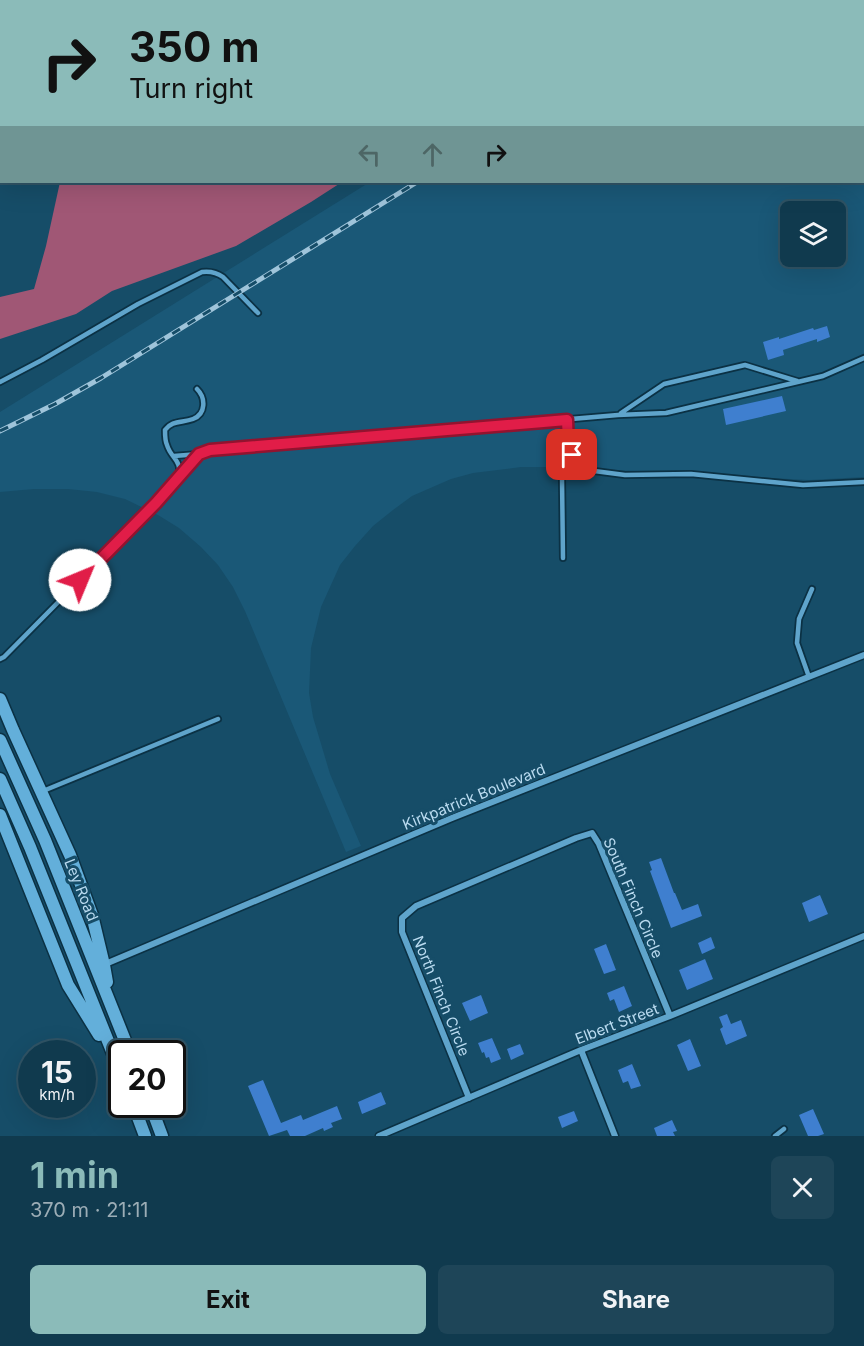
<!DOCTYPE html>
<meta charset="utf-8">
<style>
body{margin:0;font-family:Inter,sans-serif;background:#1e4558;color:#f1f3f6;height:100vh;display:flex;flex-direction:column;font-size:22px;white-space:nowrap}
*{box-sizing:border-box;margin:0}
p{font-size:20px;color:#9cadb6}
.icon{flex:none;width:33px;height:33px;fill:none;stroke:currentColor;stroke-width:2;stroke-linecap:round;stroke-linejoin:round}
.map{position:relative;height:1136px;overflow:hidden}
.panel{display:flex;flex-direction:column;background:#103a4e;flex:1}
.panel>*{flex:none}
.guide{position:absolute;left:0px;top:0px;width:864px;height:183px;box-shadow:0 6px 24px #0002,0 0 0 2px #305466;background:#8bbbb9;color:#111;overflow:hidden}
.controls{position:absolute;left:780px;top:201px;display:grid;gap:12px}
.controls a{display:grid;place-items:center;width:66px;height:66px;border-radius:9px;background:#103a4e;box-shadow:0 6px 24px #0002,0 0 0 2px #305466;font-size:30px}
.speed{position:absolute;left:18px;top:1040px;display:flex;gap:12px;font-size:30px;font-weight:700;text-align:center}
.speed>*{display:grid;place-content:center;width:78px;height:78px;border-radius:50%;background:#103a4e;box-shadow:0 6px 24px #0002,0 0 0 2px #305466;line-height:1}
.speed small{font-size:15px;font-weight:400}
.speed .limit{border:3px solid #111;border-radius:9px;background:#fff;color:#111}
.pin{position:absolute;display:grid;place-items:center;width:51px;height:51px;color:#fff;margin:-26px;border-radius:12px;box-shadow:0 3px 9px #0006}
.me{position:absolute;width:66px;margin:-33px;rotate:45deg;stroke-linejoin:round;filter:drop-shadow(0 0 4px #0008)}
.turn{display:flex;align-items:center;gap:21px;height:126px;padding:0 30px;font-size:27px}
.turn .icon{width:78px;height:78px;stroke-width:2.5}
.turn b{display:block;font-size:42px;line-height:51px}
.lanes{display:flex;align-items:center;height:57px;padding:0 30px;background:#0003;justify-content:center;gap:30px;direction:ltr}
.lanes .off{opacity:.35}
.round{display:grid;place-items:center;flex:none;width:63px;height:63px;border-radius:9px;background:#1e4558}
.head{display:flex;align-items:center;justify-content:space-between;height:102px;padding:0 30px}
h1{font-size:36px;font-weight:700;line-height:45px;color:#8bbbb9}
.primary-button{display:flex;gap:12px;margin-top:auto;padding:12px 30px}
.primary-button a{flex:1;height:69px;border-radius:9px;background:#8bbbb9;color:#111;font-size:24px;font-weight:700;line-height:69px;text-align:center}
.primary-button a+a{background:#1e4558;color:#f1f3f6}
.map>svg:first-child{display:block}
.built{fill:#1a5877;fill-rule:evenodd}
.green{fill:#a05775}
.building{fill:#3f7fcf}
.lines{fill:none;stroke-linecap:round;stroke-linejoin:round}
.service-casing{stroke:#0b3144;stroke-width:8}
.minor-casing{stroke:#0b3144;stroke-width:9}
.secondary-casing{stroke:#0b3144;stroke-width:15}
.service{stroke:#5fa4cb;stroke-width:4.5}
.minor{stroke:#5fa4cb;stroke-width:6}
.secondary{stroke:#63afda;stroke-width:12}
.rail-casing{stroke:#9fc4da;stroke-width:5}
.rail{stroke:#164d68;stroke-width:3;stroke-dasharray:9;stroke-linecap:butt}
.route-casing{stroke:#92132f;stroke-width:15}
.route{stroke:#e11d48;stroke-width:10}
.labels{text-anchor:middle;stroke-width:6;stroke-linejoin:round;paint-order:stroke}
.street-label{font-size:15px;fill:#badbf0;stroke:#164d68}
</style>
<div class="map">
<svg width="864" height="1136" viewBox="0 0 864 1136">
<rect width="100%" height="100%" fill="#164d68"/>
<path class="built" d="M680,0H864V477L809,480L557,467H521L473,473L451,479L412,496L393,510L373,526L355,546L340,565L321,607L311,648L309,693L313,717L330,774L361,846L346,852L245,611L233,587L218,565L201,547L179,528L158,515L125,499L97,492L68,489H34L0,492V412L370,182H862V2L678,1ZM790,212H836V256H790Z"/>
<path class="green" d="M347,0H454L457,1H343Z
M60,182H342L311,202L236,246L112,291L76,314L0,339V297L34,289L46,246Z"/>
<path class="building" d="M827,326L830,337L817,342V339L783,350L784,355L768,360L763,342L779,337V339L813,328L814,330Z
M782,396L786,411L726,425L723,409Z
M661,858L674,893H675L682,910L698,904L702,916L671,928L650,871L652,870L649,862Z
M820,895L828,914L809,922L802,903Z
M711,937L715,948L702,954L698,943Z
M606,944L616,970L604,974L594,949Z
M705,959L713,979L687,990L679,970Z
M624,986L632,1006L619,1012L614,999L610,1001L607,993Z
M481,995L488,1013L470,1021L462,1003Z
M727,1014L731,1024L741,1020L747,1036L726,1045L720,1029L723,1027L719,1017Z
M492,1038L501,1059L491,1063L489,1057L486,1058L484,1052L482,1053L478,1043Z
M690,1039L701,1066L688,1071L677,1045Z
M520,1044L524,1054L511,1060L507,1049Z
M632,1064L641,1086L631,1089L628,1081L623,1083L618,1070Z
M263,1080L281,1123L301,1115L303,1120L337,1106L342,1119L331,1123L333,1127L324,1131L323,1128L305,1136H290L287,1130L269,1136L248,1086Z
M381,1092L386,1104L362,1114L358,1102Z
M813,1109L824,1134L818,1136H808L799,1115Z
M574,1111L578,1121L562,1128L558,1117Z
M672,1120L677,1131L673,1132L675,1136H657L654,1128Z"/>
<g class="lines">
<g class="service-casing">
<path id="service" d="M0,382L42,360L138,304L202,272C210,271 216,272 223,277L258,313
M621,413L664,384L745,365L797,381
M174,456L199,454
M579,469L625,475L691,474L803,485L864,482
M178,477C183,460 171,459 167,445C165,441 165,435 165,430C172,420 182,423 193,419C206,414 206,398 197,389
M563,558L562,478L567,472L579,469L569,448L567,420
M0,659L4,657L156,503L199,454L210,450L231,448L618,415L666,413L823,376L864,358
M809,677L797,643L799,619L812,589
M43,791L218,719
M775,1136L784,1129"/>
</g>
<g class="minor-casing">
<path id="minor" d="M1,0L2,2
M168,0V2
M270,0L271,2
M76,2L80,0
M0,127L2,126
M103,965L452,818L864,655
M581,1050L615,1136
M469,1098L402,932V918L416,906L576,838L592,833L599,844L670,1016
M379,1136L581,1050L670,1016L864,936"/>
</g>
<g class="secondary-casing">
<path id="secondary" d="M0,699L13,730L70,855L92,915L104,965L107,982
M0,740L45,840L130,1053
M0,779L30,847L122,1076
M0,815L68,985L99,1035
M133,1104L145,1136
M150,1104L162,1136"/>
</g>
<use href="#service" class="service"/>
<use href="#minor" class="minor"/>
<use href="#secondary" class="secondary"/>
<g class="rail-casing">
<path id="rail" d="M726,2L729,0
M0,431L55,404L101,378L417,182"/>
</g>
<use href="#rail" class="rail"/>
</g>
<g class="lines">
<g class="route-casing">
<path id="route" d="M80,580L156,503L199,454L210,450L567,420L568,444L572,455"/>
</g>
<use href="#route" class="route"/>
</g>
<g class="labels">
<g class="street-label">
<text transform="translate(474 797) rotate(-22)" y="5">Kirkpatrick Boulevard</text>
<text transform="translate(81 890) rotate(68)" y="5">Ley Road</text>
<text transform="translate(633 898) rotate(67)" y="5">South Finch Circle</text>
<text transform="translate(441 996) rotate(68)" y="5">North Finch Circle</text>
<text transform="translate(617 1024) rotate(-21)" y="5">Elbert Street</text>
</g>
</g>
</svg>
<div class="controls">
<a><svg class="icon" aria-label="layers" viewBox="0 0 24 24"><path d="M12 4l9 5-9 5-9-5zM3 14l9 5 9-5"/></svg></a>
</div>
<div class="speed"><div>15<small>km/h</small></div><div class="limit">20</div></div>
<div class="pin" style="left:572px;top:455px;background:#d93025"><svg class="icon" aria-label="arrive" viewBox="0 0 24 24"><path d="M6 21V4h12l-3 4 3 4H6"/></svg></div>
<svg class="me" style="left:80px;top:580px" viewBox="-20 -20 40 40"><circle r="19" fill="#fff"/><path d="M0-13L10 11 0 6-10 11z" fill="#e11d48"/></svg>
<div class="guide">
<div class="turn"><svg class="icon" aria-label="right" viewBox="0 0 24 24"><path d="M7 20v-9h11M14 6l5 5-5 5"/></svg><div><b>350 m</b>Turn right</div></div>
<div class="lanes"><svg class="icon off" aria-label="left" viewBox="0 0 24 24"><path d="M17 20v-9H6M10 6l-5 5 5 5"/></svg><svg class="icon off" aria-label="ahead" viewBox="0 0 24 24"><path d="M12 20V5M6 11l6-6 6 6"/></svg><svg class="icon" aria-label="right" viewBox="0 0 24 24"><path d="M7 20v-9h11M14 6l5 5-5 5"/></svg></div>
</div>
</div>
<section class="panel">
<div class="head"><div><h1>1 min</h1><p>370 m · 21:11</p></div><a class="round"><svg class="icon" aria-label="close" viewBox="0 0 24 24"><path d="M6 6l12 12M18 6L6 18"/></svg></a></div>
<div class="primary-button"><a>Exit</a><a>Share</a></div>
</section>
